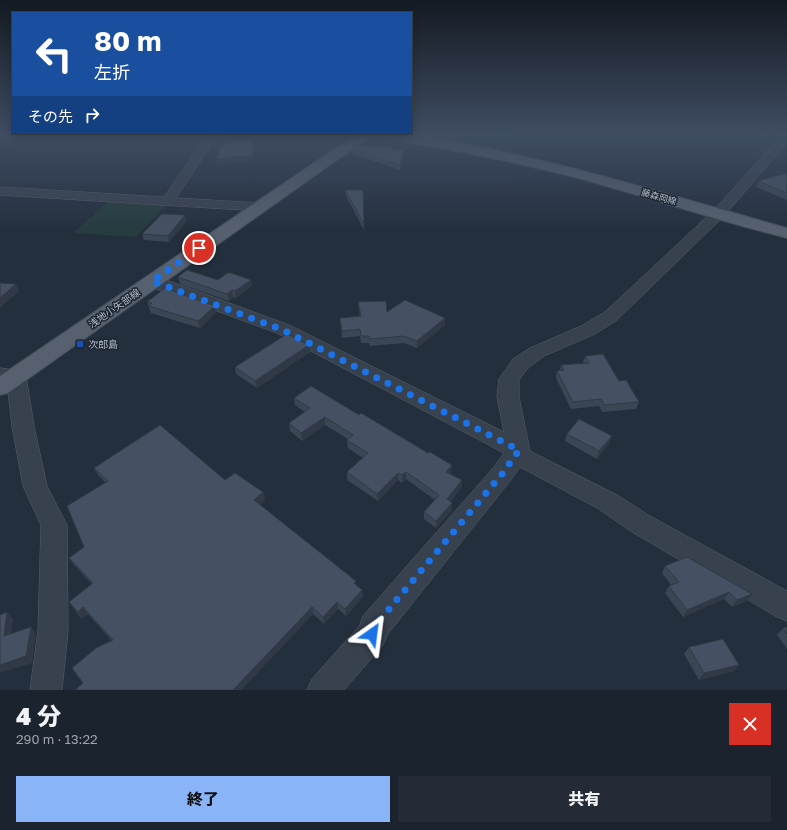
<!DOCTYPE html>
<html lang="ja">
<meta charset="utf-8">
<style>
body{margin:0;font-family:"Golos Text","Noto Sans JP",sans-serif;background:#242b36;color:#f1f3f6;height:100vh;display:flex;flex-direction:column;font-size:15px;white-space:nowrap}
*{box-sizing:border-box;margin:0}
p{font-size:13px;color:#a0a4aa}
.icon{flex:none;width:22px;height:22px;fill:none;stroke:currentColor;stroke-width:2;stroke-linecap:round;stroke-linejoin:round}
.map{position:relative;height:690px;overflow:hidden}
.panel{display:flex;flex-direction:column;background:#1b232e;flex:1}
.panel>*{flex:none}
.banner{position:absolute;left:12px;top:12px;width:400px;height:122px;border-radius:0px;box-shadow:0 2px 10px #0003,0 0 0 1px #39404a;background:#1a4fa0;color:#fff;overflow:hidden}
.pin{position:absolute;display:grid;place-items:center;width:34px;height:34px;color:#fff;margin:-17px;border:2px solid #fff;border-radius:50%;box-shadow:0 1px 4px #0007}
.me{position:absolute;width:44px;margin:-22px;rotate:31deg;stroke-linejoin:round;filter:drop-shadow(0 0 3px #0008)}
.turn{display:flex;align-items:center;gap:14px;height:84px;padding:0 16px;font-size:18px}
.turn .icon{width:52px;height:52px;stroke-width:2.5}
.turn b{display:block;font-size:28px;line-height:34px}
.then{display:flex;align-items:center;height:38px;padding:0 16px;background:#0003;gap:8px;font-size:15px}
.round{display:grid;place-items:center;flex:none;width:42px;height:42px;border-radius:0px;background:#242b36}
.head{display:flex;align-items:center;justify-content:space-between;height:68px;padding:0 16px}
h1{font-size:24px;font-weight:800;line-height:30px}
.button{display:flex;gap:8px;margin-top:auto;padding:8px 16px}
.button a{flex:1;height:46px;border-radius:0px;background:#8ab4f8;color:#111;font-size:16px;font-weight:800;line-height:46px;text-align:center}
.button a+a{background:#242b36;color:#f1f3f6}
.map>svg:first-child{display:block}
.green{fill:#263c3f}
.lines{fill:none;stroke-linecap:round;stroke-linejoin:round}
.minor-casing{stroke:#565f6c;stroke-width:1}
.major-casing{stroke:#414a57;stroke-width:2}
.minor{fill:#38414e;fill-rule:evenodd}
.major{fill:#56606e;fill-rule:evenodd}
.wall{fill:#3b4654}
.shaded-wall{fill:#303945}
.building{fill:#455162;stroke:#303945}
.route{stroke:#1a73e8;stroke-width:7;stroke-dasharray:0 12.6}
.transit-dot{fill:#1a4fb4;stroke:#1d2633;stroke-width:1.5}
.labels{text-anchor:middle;stroke-width:3;stroke-linejoin:round;paint-order:stroke}
.far-street-label{font-size:9px;fill:#b4bcc9;stroke:#1d2633}
.street-label{font-size:10px;fill:#b4bcc9;stroke:#1d2633}
.poi-label{font-size:10px;fill:#b4bcc9;stroke:#1d2633;text-anchor:start}
</style>
<div class="map">
<svg width="787" height="690" viewBox="0 0 787 690">
<rect width="100%" height="100%" fill="#242f3e"/>
<path class="green" d="M108,202L166,205L136,237L73,233Z"/>
<g class="lines">
<g class="minor-casing">
<path id="minor" d="M0,135H12L11,137L0,140Z
M210,135H221L212,144L176,198L259,203L264,204L266,207L264,210L259,211L0,195V187L164,197L204,140Z
M782,135H787V143L723,217L617,320L595,334L544,356L527,369L519,380V397L530,451L617,495L650,516L787,591V621L777,617L632,532L599,509L520,467L510,481L387,635L383,645L344,690H307L312,679L360,625L363,616L494,467L504,453L277,333L146,285L144,281L146,277L152,276L158,277L289,325L504,432L497,397L499,379L513,359L530,348L581,326L605,312L713,211Z
M0,368L23,371L26,376L34,426L47,486L67,525L68,631L62,690H30L38,631L41,525L23,486L12,426L7,382H0Z"/>
</g>
<g class="major-casing">
<path id="major" d="M360,135H374L337,160L8,393L0,395V376L327,154Z
M383,135C412,130 446,141 476,146C581,167 684,199 787,228V238C719,221 653,199 585,180C520,163 455,150 389,139L385,138Z"/>
</g>
<use href="#minor" class="minor"/>
<use href="#major" class="major"/>
</g>
<path class="wall" d="M353,149L393,150L404,156L400,170L353,154Z
M787,173V200L756,187L758,181Z
M345,190H363L364,230L346,196Z
M187,221L169,242L144,240L142,234Z
M178,277L218,280L252,286L236,298L233,297L229,301L180,284Z
M147,302L216,312L200,328L151,313Z
M358,302L387,312L445,318V325L417,348L404,343L370,346L369,343H361L360,336L342,338L340,318L360,317Z
M309,345L310,352L257,388L236,374L235,367Z
M585,356L619,381L639,402L636,409L602,412L599,406L571,409L556,378L557,371H560L561,365L583,363Z
M294,398L451,473L450,474L462,480L461,488L451,501L452,503V510L436,528L424,519V512L435,500L406,479L402,483L398,480L378,501L347,480V472L363,458L348,448L347,440L348,439L325,425L302,441L290,431L289,423L305,412L295,405Z
M567,434L609,443L597,459L565,441Z
M94,468L225,480L263,492L265,500L259,505L362,590L363,597L346,616L338,609L324,624L313,614L241,690H75L83,683L112,641L88,614L82,619L74,609L69,602L92,584L74,565L69,558L84,547L105,482L98,475Z
M687,557L746,601L732,607L724,599L683,617L665,593L669,586L671,585L662,573L665,566Z
M787,627V649L777,635L783,628Z
M689,647L739,665L734,671L699,680L684,654Z"/>
<path class="shaded-wall" d="M254,139L255,145L254,161L217,165L216,159Z
M404,150V156L400,170V165Z
M185,215L187,221L169,242L168,236Z
M251,280L252,286L236,298L235,291Z
M16,284L19,291L0,308V298Z
M232,290L233,297L229,301L227,294Z
M215,306L216,312L200,328L198,321Z
M445,318V325L417,348V341Z
M309,345L310,352L257,388L255,381Z
M325,417V425L302,441L301,433Z
M612,436L609,443L597,459L599,451Z
M452,465L451,473L445,479L446,472Z
M406,472V479L402,483V475Z
M398,473V480L378,501L377,494Z
M462,480L461,488L447,507V499Z
M263,492L265,500L256,508L254,500Z
M452,503V510L436,528V521Z
M362,590L363,597L346,616L345,609Z
M729,592L724,599L683,617L687,610Z
M752,594L746,601L732,607L737,600Z
M337,602L338,609L324,624L323,617Z
M83,607L88,614L82,619L78,612Z
M312,607L313,614L241,690H233Z
M7,612L13,619L10,643L4,636Z
M31,627L36,634L32,663L0,673V665Z
M739,665L734,671L699,680L704,673Z"/>
<path class="building" d="M254,139L253,155L216,159L223,141Z
M354,145L393,147V150H404L400,165L353,149Z
M787,173V193L758,181Z
M345,190H363L364,224Z
M162,214L185,215L168,236L142,234Z
M187,270L218,280L227,273H231L251,280L235,291L232,290L227,294L178,277Z
M0,283L16,284L0,298Z
M165,288L215,306L198,321L149,306L152,303L147,302Z
M405,300L445,318L417,341L404,336L370,339L369,336H361L360,329L342,331L340,318L361,316L358,302L386,301L387,312Z
M287,334L309,345L255,381L235,367Z
M603,354L619,381L626,380L639,402L604,405L601,399L573,402L557,371L564,370L561,365L589,363L585,356Z
M311,386L359,415L361,413L428,453L430,452L452,465L446,472L462,480L447,499L452,503L436,521L424,512L439,495L406,472L402,475L398,473L377,494L347,472L368,453L347,440L353,435L325,417L301,433L289,423L310,408L294,398Z
M579,419L612,436L599,451L567,434Z
M160,425L225,480L235,473L263,492L254,500L356,581L354,583L362,590L345,609L337,602L323,617L312,607L233,690H75L83,683L72,668L96,648L113,640L83,607L78,612L69,602L93,583L69,558L84,547L67,506L108,481L94,468Z
M687,557L752,594L737,600L729,592L687,610L669,586L679,582L665,566Z
M7,612L4,636L31,627L26,656L0,665V615Z
M787,627V634L783,628Z
M723,639L739,665L704,673L689,647Z"/>
<linearGradient id="sky" x2="0" y2="1"><stop stop-color="#141a22"/><stop offset="0.58" stop-color="#3f4d63"/><stop offset="1" stop-color="#3f4d63" stop-opacity="0"/></linearGradient>
<rect width="787" height="231" fill="url(#sky)"/>
<g class="lines">
<path class="route" d="M199,248L152,281L283,330L519,450L502,474L374,627L372,634"/>
</g>
<rect class="transit-dot" x="76" y="340" width="8" height="8" rx="2"/>
<g class="labels">
<g class="far-street-label">
<text transform="translate(659 197) rotate(16)" y="3">藤森岡線</text>
</g>
<g class="street-label">
<text transform="translate(114 308) rotate(-35)" y="4">浅地小矢部線</text>
</g>
<g class="poi-label">
<text x="88" y="348">次郎島</text>
</g>
</g>
</svg>
<div class="pin" style="left:199px;top:248px;background:#d93025"><svg class="icon" aria-label="arrive" viewBox="0 0 24 24"><path d="M6 21V4h12l-3 4 3 4H6"/></svg></div>
<svg class="me" style="left:372px;top:634px" viewBox="-20 -20 40 40"><path d="M0-17L14 15 0 8-14 15z" fill="#1a73e8" stroke="#fff" stroke-width="4"/></svg>
<div class="banner">
<div class="turn"><svg class="icon" aria-label="left" viewBox="0 0 24 24"><path d="M17 20v-9H6M10 6l-5 5 5 5"/></svg><div><b>80 m</b>左折</div></div>
<div class="then">その先<svg class="icon" aria-label="right" viewBox="0 0 24 24"><path d="M7 20v-9h11M14 6l5 5-5 5"/></svg></div>
</div>
</div>
<section class="panel">
<div class="head"><div><h1>4 分</h1><p>290 m · 13:22</p></div><a class="round" style="background:#d93025;color:#fff"><svg class="icon" aria-label="close" viewBox="0 0 24 24"><path d="M6 6l12 12M18 6L6 18"/></svg></a></div>
<div class="button"><a>終了</a><a>共有</a></div>
</section>
